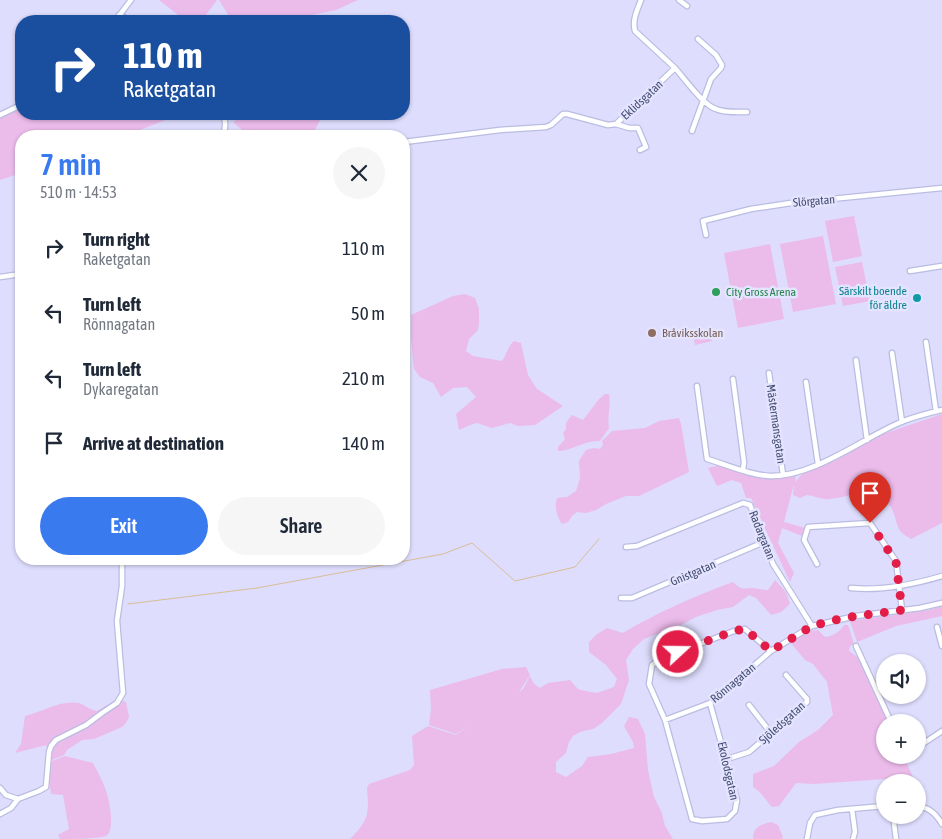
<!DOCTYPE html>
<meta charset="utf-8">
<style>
body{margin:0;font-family:"Asap Condensed",sans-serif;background:#f6f6f7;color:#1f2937;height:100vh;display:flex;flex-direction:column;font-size:19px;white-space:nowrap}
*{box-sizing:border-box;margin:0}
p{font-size:16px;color:#747a83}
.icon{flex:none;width:28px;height:28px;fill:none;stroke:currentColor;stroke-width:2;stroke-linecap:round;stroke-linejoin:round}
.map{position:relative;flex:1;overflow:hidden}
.sheet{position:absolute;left:15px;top:130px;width:395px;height:435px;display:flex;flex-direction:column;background:#fff;border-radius:20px;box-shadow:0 1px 4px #0004}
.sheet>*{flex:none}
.banner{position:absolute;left:15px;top:15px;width:395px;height:105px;border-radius:20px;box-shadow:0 1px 4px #0004;background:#1a4fa0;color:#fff;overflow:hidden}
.buttons{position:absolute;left:876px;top:654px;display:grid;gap:10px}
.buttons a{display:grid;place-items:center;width:50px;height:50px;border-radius:50%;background:#fff;box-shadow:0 1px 4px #0004;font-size:25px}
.pin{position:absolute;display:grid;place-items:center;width:42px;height:42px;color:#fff;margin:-51px -21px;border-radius:50% 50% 50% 0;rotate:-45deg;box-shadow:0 0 5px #0007}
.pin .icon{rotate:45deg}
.me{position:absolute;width:55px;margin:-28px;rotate:69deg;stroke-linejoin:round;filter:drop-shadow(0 0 4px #0008)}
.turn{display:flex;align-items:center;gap:18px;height:105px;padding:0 25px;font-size:22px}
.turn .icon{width:65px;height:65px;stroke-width:2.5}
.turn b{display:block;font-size:35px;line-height:42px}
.round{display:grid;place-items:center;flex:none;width:52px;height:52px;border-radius:26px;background:#f6f6f7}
.summary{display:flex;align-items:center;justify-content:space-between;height:85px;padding:0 25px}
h1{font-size:30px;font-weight:600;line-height:38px;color:#3a7aef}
.primary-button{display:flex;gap:10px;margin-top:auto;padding:10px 25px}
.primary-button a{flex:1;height:58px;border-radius:30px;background:#3a7aef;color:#fff;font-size:20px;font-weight:600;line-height:58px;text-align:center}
.primary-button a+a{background:#f6f6f7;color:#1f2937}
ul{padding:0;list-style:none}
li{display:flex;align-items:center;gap:15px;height:65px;padding:0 25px}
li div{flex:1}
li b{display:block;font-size:19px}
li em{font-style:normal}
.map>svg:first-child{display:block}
.green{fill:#ebbbea}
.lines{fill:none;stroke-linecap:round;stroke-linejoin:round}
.stream{stroke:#d9bd97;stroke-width:1}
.street-casing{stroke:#b9bde1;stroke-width:7}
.street{stroke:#fff;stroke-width:4.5}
.route{stroke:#e11d48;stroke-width:9;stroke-dasharray:0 16.2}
.leisure-dot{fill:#2e9e5b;stroke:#e5e4ff;stroke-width:2}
.culture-dot{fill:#0f9aa8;stroke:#e5e4ff;stroke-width:2}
.education-dot{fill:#8d6e63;stroke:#e5e4ff;stroke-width:2}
.labels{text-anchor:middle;stroke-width:5;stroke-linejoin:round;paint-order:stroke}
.street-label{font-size:12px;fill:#454f73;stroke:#e5e4ff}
.culture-label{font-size:12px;fill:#0d838f;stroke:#e5e4ff;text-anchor:end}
.leisure-label{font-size:12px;fill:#27864d;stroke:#e5e4ff;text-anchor:start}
.education-label{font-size:12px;fill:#785e54;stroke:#e5e4ff;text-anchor:start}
</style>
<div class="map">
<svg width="942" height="839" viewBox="0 0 942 839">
<rect width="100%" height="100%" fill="#deddfd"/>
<path class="green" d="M159,0H217L203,19L186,21Z
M219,0H358L336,10L282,21H232Z
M21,108V114H181L124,136H21V173L0,180V118Z
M246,114H323L312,136H249L233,122Z
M854,216L862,256L833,262L825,221Z
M823,236L836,304L793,312L780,244Z
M770,244L784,319L738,328L724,253Z
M862,262L870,301L843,306L835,267Z
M465,294L475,298L479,309V323L478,330L469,339L466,351L473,356L502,361C507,354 508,346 514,341L521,343L528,375L537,389L563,406L535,425L518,426L510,423L492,428L477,423L470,425L459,430L456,414L476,397L467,387L453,388L441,397L433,383L420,377L414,369L411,338V315L453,296Z
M710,331L712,341L695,345L693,335Z
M605,394H609C611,406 607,417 609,428L600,441C585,440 571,451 558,451V447L565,439L563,433L566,429C565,422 568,420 572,415L583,420L599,399Z
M942,414V523L911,539C908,537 903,534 901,532C894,523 897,511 885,500C873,489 864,490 849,495C846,497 835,498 830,499C822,500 815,496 807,495L800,498L793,495L794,484L784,522L805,528L802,536L782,528L778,543L794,573L790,582L751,498H746L741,483L732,480L717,486L708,468L720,465L755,476L773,477L796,474L795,482L804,472L836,460L883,434Z
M679,418L681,424L689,472L639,496H626L606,504L596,510L586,513L577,512L572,516L568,522L562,524C557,516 554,507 557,498L567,497L576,491L580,478L579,461L586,450L594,448L600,449L603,445L602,441L612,431L645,428L659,421Z
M775,580L786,592L790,604L781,612L771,615L756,598L749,595L733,607L717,610L696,617L681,625L644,639L633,649L626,660L629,680L621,704L602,723L593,729L580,732L573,736L569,742L566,753L556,762V772L566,777L582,766L588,757L611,754L634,748L633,742L624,726L629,717L638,719L645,734L648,770L654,797L662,813L665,826L673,839H350C369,820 369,814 367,788L369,784L410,770L414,765L412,736L428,726L456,735L471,724L456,734L429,725L431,708L430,690L502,669L526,667L530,675L519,692L523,689L530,676L534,684L540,688L548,683L570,680L578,689L585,691L597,693L614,687L617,679L606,665L589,652V642L597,634L607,628L623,633C658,612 695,596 733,582C740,589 742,589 751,588C757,588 762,590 768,590Z
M942,606V616L896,626L857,642L850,621L929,610Z
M844,625H848L854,644L850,646L849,651L859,658L889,722H885V755H903L913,777L814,784L796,783L779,806L772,807C765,800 762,792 753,787V774L774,766L799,742L818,730L833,715L827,682L813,664L805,660L790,642L811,631L818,630L825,637C833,636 840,632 844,625Z
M118,699L126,702L129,717L126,723L122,727L94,739L82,740L67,750L64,755L52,760L46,745L15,753L21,744L25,716C43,712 59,700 79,703C85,705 90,710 97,711Z
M65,756L93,763C97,771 102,779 105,788C109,797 116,831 106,836C96,839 72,839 60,839L58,835L69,829L63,795L51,794L49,780L52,761Z
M771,822L778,825L783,837L782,839H753C753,827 760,825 771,822Z"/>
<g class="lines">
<path class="stream" d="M128,604L257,588L443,554L472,543L515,581L575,567L599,539"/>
<g class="street-casing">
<path id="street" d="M641,0C637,11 632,20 635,31L675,68
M679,0L687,6
M119,15L132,21
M115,21L131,0
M0,115L21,105
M616,124L629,128H638L646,147L640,150
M692,131L711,79L721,68L722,65L716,55L698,39
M222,136C226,130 226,121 223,114
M404,142L500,130L546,127L551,125L563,114H567L608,125L616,124L675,68C685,79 703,105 716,109C725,113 737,112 747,112
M706,235L703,221L751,209L791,203L942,188
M910,271L942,266
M0,277L21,274
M926,342L936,411
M892,353L902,422
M856,360L867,440
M769,373L783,475
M733,379L744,462L743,470
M806,382L818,464
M697,386L707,459C728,465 749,475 770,476C814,477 863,438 901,422C914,417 929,413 942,410
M626,547L637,546L743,503L750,505L773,564L812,626
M817,564L804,540L808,527L870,523L896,561L902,610
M851,588C879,591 915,584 942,576
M621,598H632L764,542
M937,627L942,646
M856,646L891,722
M710,703L737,800L735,811L727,819L702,821L692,819L665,720L649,684L652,665L660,659L734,631L745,629L771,651
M749,705L771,733
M665,720L710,703L771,651L812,626L856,616L920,608L942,603
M918,747L942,731
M727,759L749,752L807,702V699L786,675
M0,788L6,795L18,799
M918,806C930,808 936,814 942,824
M852,809L855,832L853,839
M0,814L11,808L18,799L39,791L46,787L49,752L51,746L56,740L86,725L102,713L117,703L123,693L117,621L122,586V559
M893,815L896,839
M807,839L810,823L815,815L838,810L885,806"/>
</g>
<use href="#street" class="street"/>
</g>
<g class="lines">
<path class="route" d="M678,652L734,631L745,629L771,651L812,626L843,618L902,610L896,562L870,523"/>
</g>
<circle class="leisure-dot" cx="716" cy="292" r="5"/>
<circle class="culture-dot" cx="917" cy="298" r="5"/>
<circle class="education-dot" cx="652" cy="333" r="5"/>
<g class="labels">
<g class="street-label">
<text transform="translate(642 100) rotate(-43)" y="4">Eklidsgatan</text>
<text transform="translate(814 201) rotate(-5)" y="4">Slörgatan</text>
<text transform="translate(776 424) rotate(82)" y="4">Mästermansgatan</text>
<text transform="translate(762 535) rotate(68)" y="4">Radargatan</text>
<text transform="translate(693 573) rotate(-23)" y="4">Gnistgatan</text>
<text transform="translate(733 683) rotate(-40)" y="4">Rönnagatan</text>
<text transform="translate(782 723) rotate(-42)" y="4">Sjöledsgatan</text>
<text transform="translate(728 771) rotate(77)" y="4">Ekolodsgatan</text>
</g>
<g class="culture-label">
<text x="907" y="295">Särskilt boende<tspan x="907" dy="14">för äldre</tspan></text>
</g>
<g class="leisure-label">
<text x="726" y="296">City Gross Arena</text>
</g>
<g class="education-label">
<text x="662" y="337">Bråviksskolan</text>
</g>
</g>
</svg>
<div class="buttons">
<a><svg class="icon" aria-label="sound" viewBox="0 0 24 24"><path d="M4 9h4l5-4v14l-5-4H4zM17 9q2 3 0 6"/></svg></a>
<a>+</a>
<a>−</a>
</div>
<div class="pin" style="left:870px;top:523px;background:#d93025"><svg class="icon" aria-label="arrive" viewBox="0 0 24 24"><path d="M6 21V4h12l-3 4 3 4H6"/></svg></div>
<svg class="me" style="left:678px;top:652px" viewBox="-20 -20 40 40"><circle r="17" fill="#e11d48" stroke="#fff" stroke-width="3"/><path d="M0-11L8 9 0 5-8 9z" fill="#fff"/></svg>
<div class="banner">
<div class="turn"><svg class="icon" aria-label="right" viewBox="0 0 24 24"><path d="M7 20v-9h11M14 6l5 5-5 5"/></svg><div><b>110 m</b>Raketgatan</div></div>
</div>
<section class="sheet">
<div class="summary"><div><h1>7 min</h1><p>510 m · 14:53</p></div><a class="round"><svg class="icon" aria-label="close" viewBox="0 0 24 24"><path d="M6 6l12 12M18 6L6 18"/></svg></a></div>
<ul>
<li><svg class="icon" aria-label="right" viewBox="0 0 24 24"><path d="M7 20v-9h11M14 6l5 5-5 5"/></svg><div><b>Turn right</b><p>Raketgatan</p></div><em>110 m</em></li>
<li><svg class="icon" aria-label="left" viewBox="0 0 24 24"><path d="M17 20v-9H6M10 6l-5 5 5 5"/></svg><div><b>Turn left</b><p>Rönnagatan</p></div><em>50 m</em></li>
<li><svg class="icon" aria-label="left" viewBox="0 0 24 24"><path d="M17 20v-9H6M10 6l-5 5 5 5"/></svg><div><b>Turn left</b><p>Dykaregatan</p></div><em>210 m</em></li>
<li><svg class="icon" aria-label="arrive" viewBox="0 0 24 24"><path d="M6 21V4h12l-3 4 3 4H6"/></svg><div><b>Arrive at destination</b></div><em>140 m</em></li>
</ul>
<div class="primary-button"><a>Exit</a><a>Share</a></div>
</section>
</div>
